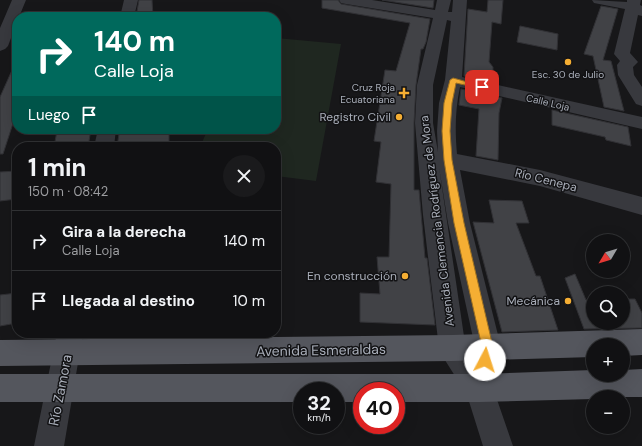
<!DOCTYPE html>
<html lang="es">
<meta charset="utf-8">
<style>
body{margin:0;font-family:"DM Sans",sans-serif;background:#1a1a1c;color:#f1f3f6;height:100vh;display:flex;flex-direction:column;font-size:15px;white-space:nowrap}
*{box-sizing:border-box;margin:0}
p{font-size:13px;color:#9c9da0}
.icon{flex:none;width:22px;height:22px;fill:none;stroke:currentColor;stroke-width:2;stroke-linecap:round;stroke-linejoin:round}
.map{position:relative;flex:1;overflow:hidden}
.side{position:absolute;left:12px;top:142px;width:269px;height:196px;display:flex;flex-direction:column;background:#111113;border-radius:16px;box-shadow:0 4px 16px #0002,0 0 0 1px #303133}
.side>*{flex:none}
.guide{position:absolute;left:12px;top:12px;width:269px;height:122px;border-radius:16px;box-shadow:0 4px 16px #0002,0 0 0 1px #303133;background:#00695c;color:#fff;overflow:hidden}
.needle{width:26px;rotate:232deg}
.fabs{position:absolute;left:586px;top:234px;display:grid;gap:8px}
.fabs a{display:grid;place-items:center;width:44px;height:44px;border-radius:50%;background:#111113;box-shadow:0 4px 16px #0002,0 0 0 1px #303133;font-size:20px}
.speed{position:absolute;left:293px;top:382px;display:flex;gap:8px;font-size:20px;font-weight:700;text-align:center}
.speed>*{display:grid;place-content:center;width:52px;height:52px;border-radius:50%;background:#111113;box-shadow:0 4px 16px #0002,0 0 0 1px #303133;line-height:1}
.speed small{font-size:10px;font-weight:400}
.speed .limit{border:6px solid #d22;background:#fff;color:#111}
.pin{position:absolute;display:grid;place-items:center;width:34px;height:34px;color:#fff;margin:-17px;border-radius:8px;box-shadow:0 2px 6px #0006}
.me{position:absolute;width:44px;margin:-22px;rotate:5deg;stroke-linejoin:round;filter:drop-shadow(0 0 3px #0008)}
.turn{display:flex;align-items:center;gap:14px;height:84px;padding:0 16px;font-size:18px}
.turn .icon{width:52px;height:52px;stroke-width:2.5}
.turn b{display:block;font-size:28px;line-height:34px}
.then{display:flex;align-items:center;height:38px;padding:0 16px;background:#0003;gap:8px;font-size:15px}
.round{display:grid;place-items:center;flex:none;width:42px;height:42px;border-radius:21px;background:#1a1a1c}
.headline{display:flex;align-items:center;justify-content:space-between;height:68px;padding:0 16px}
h1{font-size:24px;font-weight:700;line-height:30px}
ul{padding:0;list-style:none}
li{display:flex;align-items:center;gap:12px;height:60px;padding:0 16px;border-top:1px solid #303133}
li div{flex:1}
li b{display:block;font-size:15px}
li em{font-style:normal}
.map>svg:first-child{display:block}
.green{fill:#1f2720}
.building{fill:#414246;stroke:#313135}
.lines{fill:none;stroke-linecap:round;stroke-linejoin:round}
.minor{fill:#38393e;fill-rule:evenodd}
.major{fill:#54565d;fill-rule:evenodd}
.route{fill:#f5ae33;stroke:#9f7121}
.poi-dot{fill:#f5ae33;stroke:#121214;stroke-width:1.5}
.labels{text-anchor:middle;stroke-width:3;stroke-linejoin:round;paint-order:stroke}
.far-poi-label{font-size:10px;fill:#a9aeb9;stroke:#121214}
.far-street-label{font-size:10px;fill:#a9aeb9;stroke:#121214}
.poi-label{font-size:12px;fill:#a9aeb9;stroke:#121214;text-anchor:end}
.street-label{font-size:12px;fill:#a9aeb9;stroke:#121214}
.near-street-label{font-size:14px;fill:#a9aeb9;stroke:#121214}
</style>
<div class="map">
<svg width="642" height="446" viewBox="0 0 642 446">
<rect width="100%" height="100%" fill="#171719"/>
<path class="green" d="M276,38L341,44L316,181L276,176V147H200L208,129H276Z"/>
<path class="building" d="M139,0H152L153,17H136Z
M322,0H338L341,4L430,19L426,42L423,49H421L416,85L414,123V190H419L425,258H427L435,325L360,322V293L380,294L377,257H389L391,184L376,182L381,142L374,141L385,70L396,71L410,23L322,8Z
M382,0H434L433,8Z
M488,0H503L501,24L492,22L489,62L493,67V82L464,76L468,9L487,12Z
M601,6L618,9L603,60L611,61L624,111L604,107L593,56L584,54Z
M520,26L558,34L557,50L517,42Z
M17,59V111L3,154H0V97Z
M461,89L502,98L499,113L498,160L476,156L479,109L459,105Z
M552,110L628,127L631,146L606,140L605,137L552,125Z
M69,129H91L88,147H54L57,131Z
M123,129H169V147H117L119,134L122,133Z
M17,171V199L0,201V172Z
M489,200L522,201L529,223H516L536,276H540L558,330L502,332L473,222L494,223Z
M575,274L586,300H593V323H623V299H635L642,313V328L584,329L565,278Z
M17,293V323L0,326V295Z"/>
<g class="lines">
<path class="minor" d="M12,0H26L19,17H17V22L8,46L5,49L0,51V28Z
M124,0H138L134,17H120Z
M339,0H372L435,10L437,0H451L448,12H452L453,0H467L462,77L642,117V129L460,87C455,110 455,131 457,154L540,170L642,197V215L540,186L460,170L470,223L501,347L493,388L513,446H483L467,395L443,357L439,348L423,215L415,123L417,85L433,18L346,4L341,3ZM447,20L451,21L445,80L439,103L437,131L438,152L433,123V85ZM439,167L448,223L475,347L473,355L465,343Z
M592,0L627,2V0H641L640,5L642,6V16L638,15L630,53L638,62L633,67L634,75L642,87V106L636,104L618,75L617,65L620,61L614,54L625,9L594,3Z
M98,129H116L114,147H94Z
M57,333H83L64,446H34Z"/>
<path class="major" d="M642,329V355L623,356V345H593V357L452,361L0,366V340L452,335Z
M642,369V397H593V399L479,402H396V391H362V402H336V391H302V402H0V374H479L593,370V375H623V370Z"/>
</g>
<path class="route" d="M453,78L486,87L482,89L456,83L452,103L450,131L452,160L464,223L493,347L489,364L485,366L481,364L479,360L482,347L454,223L444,160L442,131L444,103L450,80Z"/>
<g class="poi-dot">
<circle cx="568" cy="62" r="4"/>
<path d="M402 87h4v4h4v4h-4v4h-4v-4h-4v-4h4z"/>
<circle cx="399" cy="117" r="4"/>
<circle cx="405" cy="276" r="4"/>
<circle cx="568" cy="301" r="4"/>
</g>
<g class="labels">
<g class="far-poi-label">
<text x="568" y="78">Esc. 30 de Julio</text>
<text x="395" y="91" text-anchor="end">Cruz Roja<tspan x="395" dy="12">Ecuatoriana</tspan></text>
</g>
<g class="far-street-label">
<text transform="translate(548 102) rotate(13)" y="4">Calle Loja</text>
</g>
<g class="poi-label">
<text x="391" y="121">Registro Civil</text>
<text x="397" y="280">En construcción</text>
<text x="560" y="305">Mecánica</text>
</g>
<g class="street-label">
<text transform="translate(546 180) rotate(14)" y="4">Río Cenepa</text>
<text transform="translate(437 221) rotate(-97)" y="4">Avenida Clemencia Rodríguez de Mora</text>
</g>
<g class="near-street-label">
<text transform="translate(321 350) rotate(-1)" y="5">Avenida Esmeraldas</text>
<text transform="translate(60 390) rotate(-79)" y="5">Río Zamora</text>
</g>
</g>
</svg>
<div class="fabs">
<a><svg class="needle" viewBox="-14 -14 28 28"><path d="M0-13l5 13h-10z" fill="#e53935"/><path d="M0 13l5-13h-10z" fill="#9c9da0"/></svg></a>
<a><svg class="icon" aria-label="search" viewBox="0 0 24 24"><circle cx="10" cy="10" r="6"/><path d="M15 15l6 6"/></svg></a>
<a>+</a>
<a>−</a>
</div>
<div class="speed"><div>32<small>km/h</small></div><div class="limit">40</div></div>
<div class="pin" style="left:482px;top:87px;background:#d93025"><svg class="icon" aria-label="arrive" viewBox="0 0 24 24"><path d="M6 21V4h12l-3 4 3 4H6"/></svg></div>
<svg class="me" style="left:485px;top:360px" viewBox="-20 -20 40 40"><circle r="19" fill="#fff"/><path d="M0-13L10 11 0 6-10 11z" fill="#f5ae33"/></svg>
<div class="guide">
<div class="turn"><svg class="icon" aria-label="right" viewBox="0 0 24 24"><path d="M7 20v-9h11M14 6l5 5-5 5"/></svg><div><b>140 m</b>Calle Loja</div></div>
<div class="then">Luego<svg class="icon" aria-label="arrive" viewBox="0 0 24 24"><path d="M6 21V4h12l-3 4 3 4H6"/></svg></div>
</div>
<section class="side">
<div class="headline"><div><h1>1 min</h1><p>150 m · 08:42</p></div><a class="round"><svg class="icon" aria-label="close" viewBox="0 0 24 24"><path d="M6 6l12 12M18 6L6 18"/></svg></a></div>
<ul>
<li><svg class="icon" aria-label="right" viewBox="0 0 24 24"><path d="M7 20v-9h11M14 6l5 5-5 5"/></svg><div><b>Gira a la derecha</b><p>Calle Loja</p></div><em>140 m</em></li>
<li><svg class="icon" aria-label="arrive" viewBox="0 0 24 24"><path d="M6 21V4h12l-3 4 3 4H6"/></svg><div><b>Llegada al destino</b></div><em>10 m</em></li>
</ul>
</section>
</div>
